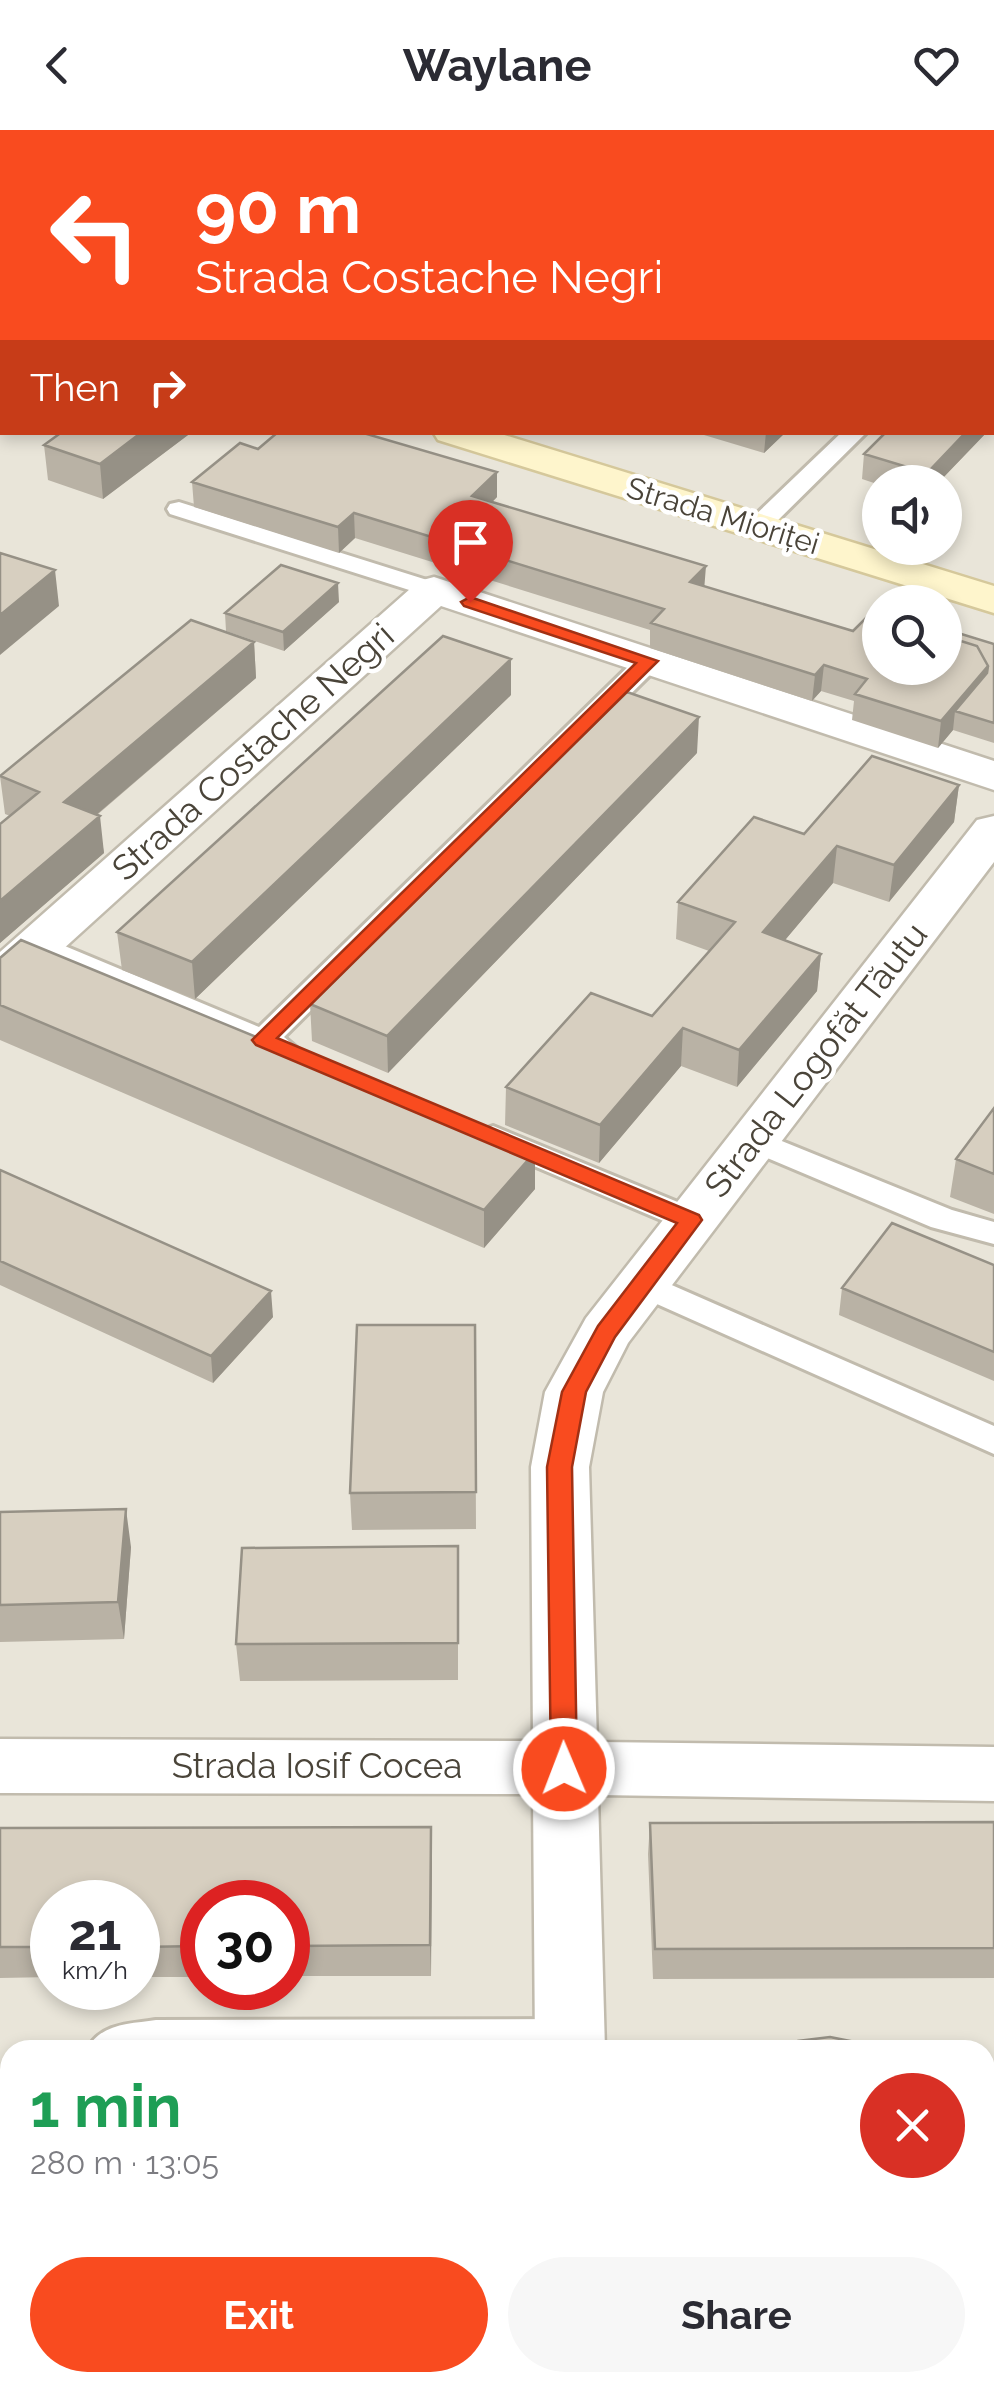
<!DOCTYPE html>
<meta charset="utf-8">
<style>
body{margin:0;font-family:Raleway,sans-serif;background:#f7f7f7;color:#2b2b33;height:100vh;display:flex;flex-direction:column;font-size:38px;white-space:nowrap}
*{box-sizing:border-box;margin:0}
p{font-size:32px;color:#7c7c81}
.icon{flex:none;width:55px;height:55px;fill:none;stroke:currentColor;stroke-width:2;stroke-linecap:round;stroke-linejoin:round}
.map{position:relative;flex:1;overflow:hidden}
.side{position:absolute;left:0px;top:1910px;width:995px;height:352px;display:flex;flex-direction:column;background:#fff;border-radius:30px 30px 0 0;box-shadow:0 5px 15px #0003}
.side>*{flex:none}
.hud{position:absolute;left:0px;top:0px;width:995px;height:305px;box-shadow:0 5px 15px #0003;background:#f94b1f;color:#fff;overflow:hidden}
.controls{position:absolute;left:862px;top:335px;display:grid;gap:20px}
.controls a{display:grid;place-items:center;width:100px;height:100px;border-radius:50%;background:#fff;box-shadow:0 5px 15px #0003;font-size:50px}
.speed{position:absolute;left:30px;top:1750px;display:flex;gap:20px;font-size:50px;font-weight:700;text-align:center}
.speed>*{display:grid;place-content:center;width:130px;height:130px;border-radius:50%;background:#fff;box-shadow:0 5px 15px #0003;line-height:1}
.speed small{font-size:25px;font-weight:400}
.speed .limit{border:15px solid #d22;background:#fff;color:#111}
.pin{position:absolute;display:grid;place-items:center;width:85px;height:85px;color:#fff;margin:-102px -42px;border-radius:50% 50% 50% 0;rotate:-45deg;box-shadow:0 0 10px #0007}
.pin .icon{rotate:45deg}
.me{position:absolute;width:110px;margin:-55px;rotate:359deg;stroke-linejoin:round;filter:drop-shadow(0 0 8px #0008)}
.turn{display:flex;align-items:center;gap:35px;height:210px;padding:0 30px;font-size:45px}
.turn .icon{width:130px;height:130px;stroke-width:2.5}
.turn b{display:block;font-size:70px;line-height:85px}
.then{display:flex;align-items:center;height:95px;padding:0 30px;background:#0003;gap:20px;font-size:38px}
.round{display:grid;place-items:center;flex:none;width:105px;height:105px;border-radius:52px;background:#f7f7f7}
.head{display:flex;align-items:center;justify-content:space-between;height:170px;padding:0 30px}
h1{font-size:60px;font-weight:700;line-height:75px;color:#1e9e55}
.action{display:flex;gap:20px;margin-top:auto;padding:20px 30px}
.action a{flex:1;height:115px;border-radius:60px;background:#f94b1f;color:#fff;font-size:40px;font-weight:700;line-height:115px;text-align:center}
.action a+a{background:#f7f7f7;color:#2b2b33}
header{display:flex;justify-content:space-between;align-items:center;height:130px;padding:0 30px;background:#fff;font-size:45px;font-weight:700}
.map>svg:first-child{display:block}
.residential{fill:#e9e5d9;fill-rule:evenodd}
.education{fill:#eee8d5}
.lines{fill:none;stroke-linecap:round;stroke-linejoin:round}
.service-casing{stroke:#c1bbad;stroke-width:6}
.minor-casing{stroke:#c1bbad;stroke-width:5}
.secondary-casing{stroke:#d5c89b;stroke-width:5}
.service{fill:#fff;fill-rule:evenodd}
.minor{fill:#fff;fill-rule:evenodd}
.secondary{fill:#fef5cc;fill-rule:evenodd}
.wall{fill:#b9b2a5}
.shaded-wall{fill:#969186}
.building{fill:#d7cfc0;stroke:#969186;stroke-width:2.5}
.route{fill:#f94b1f;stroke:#a23114;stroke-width:2.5}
.labels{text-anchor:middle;stroke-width:9;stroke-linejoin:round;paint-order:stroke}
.far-street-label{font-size:30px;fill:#4a4439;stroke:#fff}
.street-label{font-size:35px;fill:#4a4439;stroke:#fff}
</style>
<header><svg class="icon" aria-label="back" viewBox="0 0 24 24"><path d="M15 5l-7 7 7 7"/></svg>Waylane<svg class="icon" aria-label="heart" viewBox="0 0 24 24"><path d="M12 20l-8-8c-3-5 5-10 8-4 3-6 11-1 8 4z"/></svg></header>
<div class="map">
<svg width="994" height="2261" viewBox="0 0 994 2261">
<rect width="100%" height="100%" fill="#f5f3eb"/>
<path class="residential" d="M0,0H994V2261H0ZM2,2H992V302H2ZM880,352H945V418H880ZM880,472H945V538H880ZM52,1772H138V1858H52ZM202,1772H288V1858H202ZM10,1920H985V2252H10Z"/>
<path class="education" d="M985,2122H994V2261H575V2253L985,2252Z"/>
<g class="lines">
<g class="service-casing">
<path id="service" d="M842,302H867L766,402H748L745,397L748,392Z
M179,372L443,455L447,460L434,468L425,465L170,384L167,379L170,374Z
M649,523L662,531L658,537L284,907L297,918L293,925H271L28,821L23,815L28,809H48L259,897L640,525Z
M493,996L702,1082L707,1090L702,1098L691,1101L680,1098L482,1014L477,1007L482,1000Z
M752,999L952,1080L994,1092V1114L931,1097L741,1017L736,1010L741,1003Z
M642,1142L994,1296V1324L630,1162L626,1154L630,1146Z
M570,1889L584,1894L590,1907L584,1920H87C100,1893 130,1894 156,1890Z
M18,2252H62L61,2261H17Z"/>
</g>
<g class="minor-casing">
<path id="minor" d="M434,447L994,631V660L441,476L18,860L0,865V822L419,451Z
M994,686V732L628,1213L603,1262L589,1337L597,1612L994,1617V1671L598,1665L605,1920H535L533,1664L0,1663V1609L533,1611L531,1337L545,1262L586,1188L977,690Z
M537,2252H613V2261H537Z"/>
</g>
<g class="secondary-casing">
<path id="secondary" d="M0,154H2V177H0Z
M433,302H495L994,456V483L438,310Z"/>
</g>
<use href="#service" class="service"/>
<use href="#minor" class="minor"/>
<use href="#secondary" class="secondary"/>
</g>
<path class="wall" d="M64,0H262V2H73Z
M299,0H430V2H299Z
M647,0H714L711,2H657Z
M936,0H994V12L992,11V2H948Z
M0,1L2,2V83H0Z
M992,40H994V93L992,92Z
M62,302H192L103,369L48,350L44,315Z
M694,302H786L764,323Z
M987,302L939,352H880V355L862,349L864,324Z
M258,319L497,367L492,372L705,456L880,538L994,514V613L953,600L938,618L852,590L854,571L821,561L812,571L650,518V500L355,408L339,423L194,377L192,352Z
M339,472L284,521L226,501L225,483Z
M254,512L256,548L97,685L104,723L0,813V694L10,686L5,684L0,646Z
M511,565L195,869L122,840L117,802Z
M697,623L388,943L312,911L310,874Z
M959,655L954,692L889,772L833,753L785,810L821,824L817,861L737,957L681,936L599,1033L505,995L506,957L652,886L709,821L676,809L678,772Z
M0,828L535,1059L484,1118L0,910Z
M994,978V1084L950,1067L956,1029Z
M0,1040L273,1187L213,1253L0,1155Z
M994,1135V1251L839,1185L842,1158Z
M475,1195L476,1399L352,1400L350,1363Z
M0,1382L131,1417L124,1509L0,1512Z
M458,1416V1550L240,1551L236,1514Z
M994,1692V1848L653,1849L648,1724L650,1693Z
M431,1697V1846H288V1772H202V1847H138V1772H52V1847L0,1848V1698Z
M985,2020H994V2122H985Z"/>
<path class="shaded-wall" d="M411,0H430V2H407Z
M699,0H714L711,2H699Z
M2,220V257L0,259V221Z
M142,302H192L103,369L100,334Z
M766,302H786L764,323Z
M966,302H987L939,352H926L927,343Z
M497,342V367L472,392V366Z
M354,383L355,408L339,423L338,397Z
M706,436L704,461L690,452Z
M55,440L59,476L0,525V485Z
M338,453L339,472L284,521L283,502Z
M254,512L256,548L68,709L64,672Z
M511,529V565L195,869L192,832Z
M824,535L821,561L812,571L815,545Z
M988,536L984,562L955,581L953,600L938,618L941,591Z
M699,587L697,623L388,943L387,906Z
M959,655L954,692L889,772L894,735Z
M100,686L104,723L0,813V771Z
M837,716L833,753L760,840L763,802Z
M821,824L817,861L737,957L739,920Z
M683,898L681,936L599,1033L600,995Z
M535,1022V1059L484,1118V1080Z
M271,1161L273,1187L213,1253L211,1226Z
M126,1379L131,1417L124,1509L118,1472Z
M431,1697L432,1727L431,1846L430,1815Z
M10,2214V2252H14L13,2261H5Z"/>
<path class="building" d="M2,0L12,2H2V52L0,51V1Z
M178,0H253L250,2H187Z
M347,0H411L407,2H355Z
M579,0H609L619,2H576Z
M774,0H834L831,2H771Z
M992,40H994V69L992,68Z
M992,146L994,147V182H992Z
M0,186L2,187V220L0,221Z
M992,217L994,218V274L992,276Z
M62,302H142L100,334L44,315Z
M278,302H360L497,342L472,366L706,436L690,452L853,501L871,483L880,486V538H945V506L977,516L988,536L941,591L855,564L867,549L824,535L815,545L651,493L664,479L354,383L338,397L192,352L240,313L258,319Z
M886,302H966L927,343L864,324Z
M0,423L55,440L0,485Z
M281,435L338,453L283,502L225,483Z
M191,490L254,512L64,672L100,686L0,771V694L39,662L0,646Z
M945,499L994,514V593L955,581L987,543L988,536L977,516L945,506Z
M443,506L511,529L192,832L117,802Z
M627,562L699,587L387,906L310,874Z
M872,626L959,655L894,735L837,716L763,802L821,824L739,920L683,898L600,995L506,957L591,863L652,886L735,792L678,772L754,687L804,704Z
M21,810L535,1022L484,1080L0,875V828Z
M994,978V1044L956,1029Z
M0,1040L271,1161L211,1226L0,1131Z
M892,1093L994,1135V1222L842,1158Z
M357,1195H475L476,1362L350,1363Z
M126,1379L118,1472L0,1475V1382Z
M458,1416V1513L236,1514L242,1418Z
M994,1692V1818L655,1819L650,1693Z
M431,1697L430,1815L288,1816V1772H202V1816L138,1817V1772H52V1817H0V1698Z
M830,1907L865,1914L870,1920H793L798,1911Z
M0,1942H10V2214L5,2261H0Z
M985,2020H994V2098H985Z
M985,2240H994V2261H861L860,2252H985Z
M314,2252H449V2261H314Z"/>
<path class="route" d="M470,467L658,531L277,908L699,1085L702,1090L615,1207L586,1262L572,1337L577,1639L573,1647L564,1650L555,1647L551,1639L547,1337L562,1262L598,1196L677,1093L256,915L252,910L636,533L464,476L461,472Z"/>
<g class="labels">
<g class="far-street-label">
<text transform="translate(723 386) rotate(17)" y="10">Strada Mioriței</text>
</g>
<g class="street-label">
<text transform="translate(253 622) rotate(-42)" y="12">Strada Costache Negri</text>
<text transform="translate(816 930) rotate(-52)" y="12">Strada Logofăt Tăutu</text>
<text x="317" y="1648">Strada Iosif Cocea</text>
</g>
</g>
</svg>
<div class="controls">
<a><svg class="icon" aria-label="sound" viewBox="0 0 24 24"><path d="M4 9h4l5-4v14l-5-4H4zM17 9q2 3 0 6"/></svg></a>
<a><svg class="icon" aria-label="search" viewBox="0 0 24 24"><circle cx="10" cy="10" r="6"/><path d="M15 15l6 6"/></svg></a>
</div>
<div class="speed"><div>21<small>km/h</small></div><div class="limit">30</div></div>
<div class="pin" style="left:470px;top:472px;background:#d93025"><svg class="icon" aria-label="arrive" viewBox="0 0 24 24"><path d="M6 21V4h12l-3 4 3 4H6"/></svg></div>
<svg class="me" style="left:564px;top:1639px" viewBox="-20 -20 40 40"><circle r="17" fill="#f94b1f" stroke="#fff" stroke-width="3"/><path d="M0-11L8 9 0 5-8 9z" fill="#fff"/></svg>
<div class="hud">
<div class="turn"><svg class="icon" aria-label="left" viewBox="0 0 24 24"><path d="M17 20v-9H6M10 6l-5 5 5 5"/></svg><div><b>90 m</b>Strada Costache Negri</div></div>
<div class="then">Then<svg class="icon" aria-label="right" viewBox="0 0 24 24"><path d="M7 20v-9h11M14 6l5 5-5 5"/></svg></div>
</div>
<section class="side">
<div class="head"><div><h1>1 min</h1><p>280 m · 13:05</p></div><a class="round" style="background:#d93025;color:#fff"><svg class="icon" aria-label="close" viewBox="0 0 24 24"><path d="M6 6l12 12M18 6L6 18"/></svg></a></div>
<div class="action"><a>Exit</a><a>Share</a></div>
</section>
</div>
